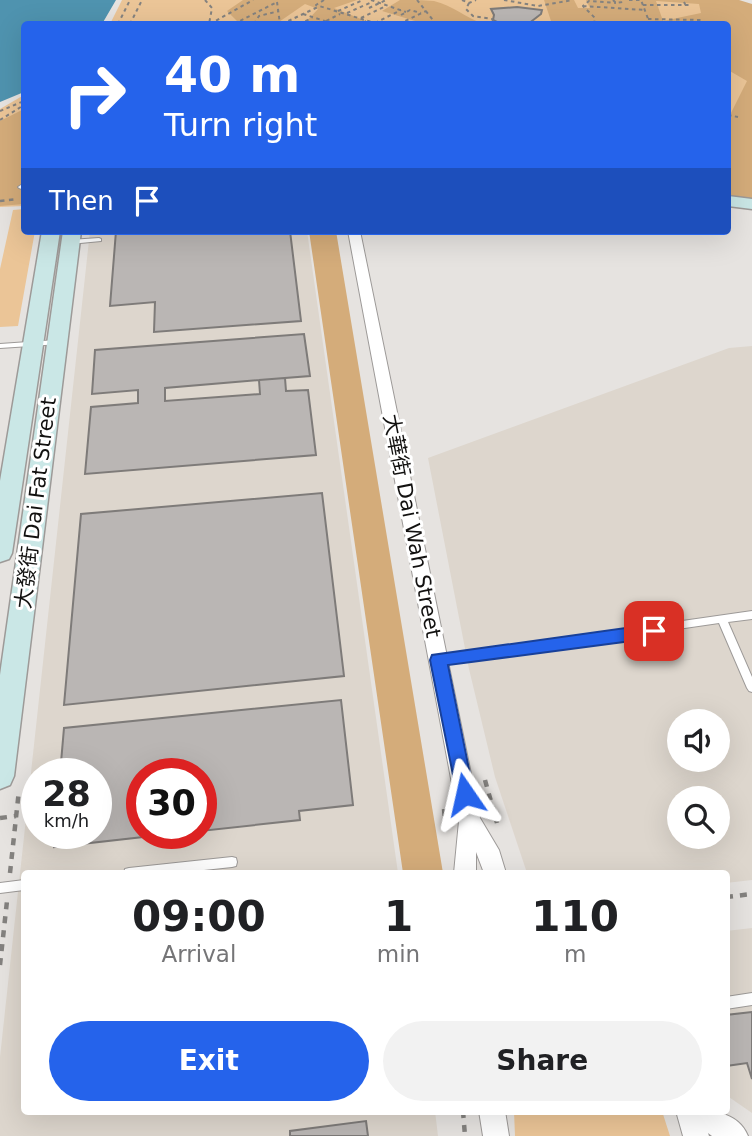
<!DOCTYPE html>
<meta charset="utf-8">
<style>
body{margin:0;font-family:"DejaVu Sans","Noto Sans TC",sans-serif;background:#f2f2f2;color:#202124;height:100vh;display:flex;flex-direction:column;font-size:26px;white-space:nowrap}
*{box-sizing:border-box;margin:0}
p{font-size:23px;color:#757577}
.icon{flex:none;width:38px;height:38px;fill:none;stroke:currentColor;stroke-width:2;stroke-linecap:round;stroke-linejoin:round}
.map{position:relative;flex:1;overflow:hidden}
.sheet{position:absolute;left:21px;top:870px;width:709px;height:245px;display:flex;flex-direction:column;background:#fff;border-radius:7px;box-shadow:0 7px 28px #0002}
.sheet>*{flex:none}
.top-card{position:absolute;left:21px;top:21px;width:710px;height:214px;border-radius:7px;box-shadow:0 7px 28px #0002;background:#2563eb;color:#fff;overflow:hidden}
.controls{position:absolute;left:667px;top:709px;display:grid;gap:14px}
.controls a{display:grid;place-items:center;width:63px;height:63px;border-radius:50%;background:#fff;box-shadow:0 7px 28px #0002;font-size:35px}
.speed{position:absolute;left:21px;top:758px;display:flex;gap:14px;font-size:35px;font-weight:700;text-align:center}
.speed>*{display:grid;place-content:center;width:91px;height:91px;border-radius:50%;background:#fff;box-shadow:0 7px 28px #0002;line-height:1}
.speed small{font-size:18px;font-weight:400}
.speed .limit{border:10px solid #d22;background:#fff;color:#111}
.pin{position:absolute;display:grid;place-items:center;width:60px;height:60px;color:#fff;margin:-30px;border-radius:14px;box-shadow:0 4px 10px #0006}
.me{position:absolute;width:77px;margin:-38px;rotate:349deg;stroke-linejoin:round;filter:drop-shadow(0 0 5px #0008)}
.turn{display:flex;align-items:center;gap:24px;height:147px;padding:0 28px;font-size:32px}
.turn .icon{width:91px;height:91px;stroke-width:2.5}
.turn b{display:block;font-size:49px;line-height:60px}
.then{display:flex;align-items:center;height:66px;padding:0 28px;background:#0003;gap:14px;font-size:26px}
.eta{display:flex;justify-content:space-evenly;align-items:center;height:119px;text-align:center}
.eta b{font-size:42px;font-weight:600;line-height:49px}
.action{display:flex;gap:14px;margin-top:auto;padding:14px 28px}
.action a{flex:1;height:80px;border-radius:42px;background:#2563eb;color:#fff;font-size:28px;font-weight:600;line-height:80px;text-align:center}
.action a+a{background:#f2f2f2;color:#202124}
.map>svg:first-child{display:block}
.built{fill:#ddd6cd;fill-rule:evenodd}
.green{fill:#ebc597}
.forest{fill:#d4ac7a;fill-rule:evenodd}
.water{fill:#4f93af}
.building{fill:#bab6b4;stroke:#7e7b79;stroke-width:2;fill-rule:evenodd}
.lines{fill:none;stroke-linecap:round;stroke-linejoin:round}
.lane-casing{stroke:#9d9a98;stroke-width:2}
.street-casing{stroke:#9d9a98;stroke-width:2}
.secondary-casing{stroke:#9d9a98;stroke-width:3}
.path-far2{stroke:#84827f;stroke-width:2;stroke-dasharray:3.5 3.5;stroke-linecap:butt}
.path-far1{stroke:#84827f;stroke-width:2.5;stroke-dasharray:4.5 4.5;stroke-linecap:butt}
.path{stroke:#84827f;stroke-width:4.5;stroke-dasharray:7 7;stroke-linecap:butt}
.lane{fill:#fff;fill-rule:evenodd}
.street{fill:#fff;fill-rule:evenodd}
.secondary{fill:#cae7e6;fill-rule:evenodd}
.route{fill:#2563eb;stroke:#184099;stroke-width:2}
.labels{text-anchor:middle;stroke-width:6;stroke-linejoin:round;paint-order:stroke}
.street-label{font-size:21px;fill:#121110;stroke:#fff}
</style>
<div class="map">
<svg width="752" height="1136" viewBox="0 0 752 1136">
<rect width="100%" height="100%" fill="#e6e3e0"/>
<path class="built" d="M90,231H307L398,873H24V1111H435L438,1136H0V1057ZM37,774H96V833H37ZM142,774H201V833H142Z
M752,346V880L726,883V873H527L495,777L469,669L428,458L729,348ZM679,721H718V760H679ZM679,798H718V836H679Z
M752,928V1113L726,1095V931Z"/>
<path class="green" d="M122,0H719L745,28L752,193H728V24H110Z
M24,95V206L0,207V109Z
M24,209V231H35L18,326L0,327V269L13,210Z
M514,1111H662L670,1136H515Z"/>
<path class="forest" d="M243,0H357L334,8L373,24H304L318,9L305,4L276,24H240L227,11Z
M400,0C411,0 424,0 434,1C452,5 466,18 484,24H425L382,11Z
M544,0H574L578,8H590L586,0H739L752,4V206L728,200V119L747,81L728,70V24H552ZM656,1L699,4L701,13L663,21Z
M24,109V204L0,206V121Z
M309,231H336L443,873H403Z"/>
<path class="water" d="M0,0H116L102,24H24V92L0,102Z"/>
<path class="building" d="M517,7L542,10L541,14L528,24H501L493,20L494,15L491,9Z
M116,231H290L301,321L154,332L155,302L110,306Z
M304,334L310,376L259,380L285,378L286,391L308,390L316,455L85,474L91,407L138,403V390L92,394L95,350ZM259,380L260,394L165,401V388Z
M322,493L344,676L64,705L81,514Z
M341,700L353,805L299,811L300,820L201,831V774H142V833H179L54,847L55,833H96V774H60L64,728Z
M752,1012V1079L747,1063L726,1066V1015Z
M366,1121L368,1136H290V1131Z"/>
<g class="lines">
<g class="lane-casing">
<path id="lane" d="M21,185L24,186V190L19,188L18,187Z
M99,238L101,239V241L70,244L67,242L70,240Z
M57,340L61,342L60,344L0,348V344Z
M752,611V619L728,622L752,677V692L749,691L747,688L719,623L438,664L435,663L433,660L435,657L438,656Z
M232,857L236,858L237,862L236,866L232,867L176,873H124L125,869L129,868Z
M24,880V890L0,893V883Z
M752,993V1005L726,1009V997Z"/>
</g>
<g class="street-casing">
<path id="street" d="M348,231H360L480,818L499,850L506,873H484L476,852V873H454L459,821Z
M479,1111H505L509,1136H483Z
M676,1111C702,1111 736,1107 748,1136H712L708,1133L709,1136H683Z"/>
</g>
<g class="secondary-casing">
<path id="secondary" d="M728,196L752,199V209L728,206Z
M42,231H60L12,553L9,559L0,562V481Z
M63,231H81L14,776L10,785L0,789V675Z"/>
</g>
<path class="path-far2" d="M205,0L212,8L209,24
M324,0L316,5L378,24
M371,0L406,12
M417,0L436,24
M462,0L469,3L476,0
M504,0L538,6L573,0
M613,0L616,3L623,2L621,0
M629,0H641L650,24
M277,2L280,24
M684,2L687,8
M469,3L466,9L473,16L492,19L495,24
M643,5H690
M583,6L645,10
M369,8L386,0
M338,11L363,0
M347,13L372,2
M303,14L334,24
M401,15L410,10L421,13
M361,18L386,6
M648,19L702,20
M375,23L401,10
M118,24L130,0
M130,24L142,0
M210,24L253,0
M234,24L277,2
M254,24L259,16L279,11
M282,24L320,6
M299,24L312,18
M320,24L340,14
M359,24L366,21
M399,24L426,11
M594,24L595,18L583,6L589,1L616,3
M678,24H709
M0,111L24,101
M728,115L738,117
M0,120L24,105"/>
<path class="path-far1" d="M0,201L17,199"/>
<path class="path" d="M485,780L497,823
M444,809L446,829
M0,818L16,816
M10,873L19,790
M726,897L752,894
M0,965L7,901
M463,1111L465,1136"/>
<use href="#lane" class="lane"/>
<use href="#street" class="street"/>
<use href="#secondary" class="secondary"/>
</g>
<path class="route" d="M654,624L662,631L654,638L448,665L474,794L472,800L465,803L458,800L430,660L432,655Z"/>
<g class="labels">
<g class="street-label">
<text transform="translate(36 503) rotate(-83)" y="7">大發街 Dai Fat Street</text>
<text transform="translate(412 526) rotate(79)" y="7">大華街 Dai Wah Street</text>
</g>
</g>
</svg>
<div class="controls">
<a><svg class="icon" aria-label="sound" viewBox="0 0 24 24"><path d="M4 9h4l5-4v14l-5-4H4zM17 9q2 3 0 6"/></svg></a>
<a><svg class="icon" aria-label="search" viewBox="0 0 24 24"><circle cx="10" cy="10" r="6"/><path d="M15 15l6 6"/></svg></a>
</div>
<div class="speed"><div>28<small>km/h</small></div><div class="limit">30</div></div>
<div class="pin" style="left:654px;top:631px;background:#d93025"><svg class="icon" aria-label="arrive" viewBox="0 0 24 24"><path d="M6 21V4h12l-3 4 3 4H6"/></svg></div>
<svg class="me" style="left:465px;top:794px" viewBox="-20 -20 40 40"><path d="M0-17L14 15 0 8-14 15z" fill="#2563eb" stroke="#fff" stroke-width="4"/></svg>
<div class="top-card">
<div class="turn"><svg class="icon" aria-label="right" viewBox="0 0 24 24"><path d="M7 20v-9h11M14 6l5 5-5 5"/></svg><div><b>40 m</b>Turn right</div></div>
<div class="then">Then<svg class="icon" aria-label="arrive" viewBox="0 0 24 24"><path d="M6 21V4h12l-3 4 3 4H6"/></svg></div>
</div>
<section class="sheet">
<div class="eta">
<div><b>09:00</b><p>Arrival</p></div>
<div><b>1</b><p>min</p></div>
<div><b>110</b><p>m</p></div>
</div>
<div class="action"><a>Exit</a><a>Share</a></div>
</section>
</div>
